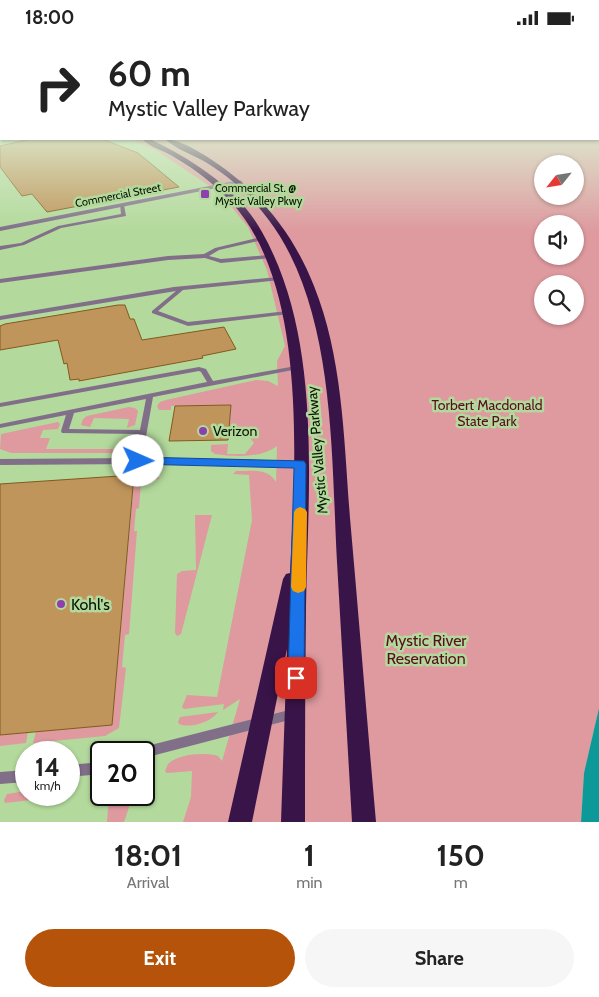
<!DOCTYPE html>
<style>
body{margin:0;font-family:Cabin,sans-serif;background:#f6f6f6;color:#222;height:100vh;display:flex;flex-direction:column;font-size:19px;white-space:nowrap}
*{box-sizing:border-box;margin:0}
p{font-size:16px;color:#767676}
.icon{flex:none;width:28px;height:28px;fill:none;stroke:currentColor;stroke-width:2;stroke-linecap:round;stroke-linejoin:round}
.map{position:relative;height:787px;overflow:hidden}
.details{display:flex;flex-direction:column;background:#fff;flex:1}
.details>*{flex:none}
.top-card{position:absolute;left:0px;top:0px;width:600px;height:105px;box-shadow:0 1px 4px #0004;background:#fff;color:#222;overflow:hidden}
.needle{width:32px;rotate:240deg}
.buttons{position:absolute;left:534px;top:120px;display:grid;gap:10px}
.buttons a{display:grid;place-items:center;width:50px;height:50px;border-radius:50%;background:#fff;box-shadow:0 1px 4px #0004;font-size:25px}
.speed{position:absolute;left:15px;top:706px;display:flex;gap:10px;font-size:25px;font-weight:700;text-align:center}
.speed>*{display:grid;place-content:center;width:65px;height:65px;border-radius:50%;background:#fff;box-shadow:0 1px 4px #0004;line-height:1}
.speed small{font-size:12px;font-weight:400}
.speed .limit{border:2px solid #111;border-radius:8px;background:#fff;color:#111}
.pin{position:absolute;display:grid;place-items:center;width:42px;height:42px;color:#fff;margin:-21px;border-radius:10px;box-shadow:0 2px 8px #0006}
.me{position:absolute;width:55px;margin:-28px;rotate:91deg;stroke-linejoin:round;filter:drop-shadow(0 0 4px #0008)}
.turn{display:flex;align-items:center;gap:18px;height:105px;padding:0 25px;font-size:22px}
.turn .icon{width:65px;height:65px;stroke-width:2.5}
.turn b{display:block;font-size:35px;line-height:42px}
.eta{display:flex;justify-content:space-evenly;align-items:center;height:85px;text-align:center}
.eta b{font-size:30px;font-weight:700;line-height:35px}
.action{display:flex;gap:10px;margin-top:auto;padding:10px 25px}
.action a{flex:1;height:58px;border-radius:30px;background:#b45309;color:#fff;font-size:20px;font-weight:700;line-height:58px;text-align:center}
.action a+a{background:#f6f6f6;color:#222}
.status{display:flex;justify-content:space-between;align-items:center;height:35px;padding:0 25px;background:#fff;direction:ltr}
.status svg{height:14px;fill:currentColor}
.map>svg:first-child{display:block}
.green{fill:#de9a9f;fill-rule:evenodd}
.water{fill:#0d9998}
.building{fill:#bf955b;stroke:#825a1e}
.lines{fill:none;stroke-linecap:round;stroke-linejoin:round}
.service{fill:#816f8a;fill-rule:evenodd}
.tertiary{fill:#816f8a;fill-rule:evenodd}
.trunk{fill:#391448;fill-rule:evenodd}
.route{fill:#1a73e8;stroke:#114b97}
.slow{fill:#f59e0b}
.poi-dot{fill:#8d3fb0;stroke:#b3d99c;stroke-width:2}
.labels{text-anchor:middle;stroke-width:5;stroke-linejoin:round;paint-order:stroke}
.far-poi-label{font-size:11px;fill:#071401;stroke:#b3d99c;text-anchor:start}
.far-street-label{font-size:11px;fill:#071401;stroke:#b3d99c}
.park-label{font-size:14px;fill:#590d1f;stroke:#b3d99c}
.poi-label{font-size:14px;fill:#071401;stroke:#b3d99c;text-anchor:start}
.street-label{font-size:14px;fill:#071401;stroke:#b3d99c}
.near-poi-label{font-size:16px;fill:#071401;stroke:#b3d99c;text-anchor:start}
.near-park-label{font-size:16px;fill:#590d1f;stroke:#b3d99c}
</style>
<div class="status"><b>18:00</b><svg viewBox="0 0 49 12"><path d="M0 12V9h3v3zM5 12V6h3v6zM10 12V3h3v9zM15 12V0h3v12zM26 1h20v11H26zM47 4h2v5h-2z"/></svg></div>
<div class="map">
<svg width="599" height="787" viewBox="0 0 599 787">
<rect width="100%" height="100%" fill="#b3d99c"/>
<path class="green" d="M599,86V673L584,738L581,787H183L191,762L192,736L167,738L165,736L168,729C178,719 204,717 218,721L222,726L240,664L223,675L224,669L184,674L182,672L187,660L217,662L252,485L249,440L233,439L236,436C251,436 268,433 276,447L277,411C262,423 235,422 215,419L211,416V410L228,409L227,419H245L254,408L248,400L229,399L231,370L171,371V375H159L157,371L160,367L166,365L256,345L268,346L278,351L277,326L285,311L267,235L248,192L220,158L157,116L130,104H599ZM542,129H575V161H542ZM542,189H575V221H542ZM542,249H575V281H542Z
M129,372L135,373L138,376L135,390L127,393L129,384L94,383L90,392L81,390L83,384L87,381Z
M58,387L60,389L58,394L43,395L40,403H50L46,414H119L121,407L129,406L130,410L126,415L116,418H11L0,414L1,399Z
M137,435H157L159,444L141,447L139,473L136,474L134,496H137L129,599L125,600L122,632L126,633L119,693L105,701L33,708L36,696L112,690L135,436Z
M195,480H212L181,599L177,601L175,598L177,539L182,536L196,535Z
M218,677C212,686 192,694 179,689L178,687L180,682Z
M28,697L26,708L0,711V700Z
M26,756V760H52L48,763L5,768L4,765L7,759Z
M109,760H133L124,787H107Z"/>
<path class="water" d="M599,673V787H581L584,738Z"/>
<path class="building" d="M31,104H102L138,118L179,152L47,177L32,159L22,161L0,132V111Z
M118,270H125L130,284H134L142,305L224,292L236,314L202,321L203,323L79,346V344L70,345L67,328L64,329L58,305L0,315V291L5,289Z
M231,370L228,405L169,406L175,371Z
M134,440L112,690L0,700V449Z"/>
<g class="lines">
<path class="service" d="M120,169L124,170L126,181L61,193L24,210L0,215V211L21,208L58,191L121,179Z
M261,202L264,204L263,205L219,215L209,221L221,224L269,220L271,221V223L221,228L205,223L168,225L0,248V244L168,221L204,219L215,213Z
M278,242L280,243V245L183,255L158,276L188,287L287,276L289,277V279L188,291L152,278V276L176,256L0,285V281L174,252Z
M296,331L299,333L298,334L153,362L142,424L300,426L304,429L303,431L138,429L0,430V424L135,423L139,399L62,398L61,396L66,380L0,393V389L207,347L201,337L199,336L0,372V368L199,332L206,334L213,346ZM146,364L140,395L69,394L74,378Z
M293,674L297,675L299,679L297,683L293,684L144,723V718H137L139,714L143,712Z
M101,727V739L69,742V730Z
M26,735V747L0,749V737Z"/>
<path class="tertiary" d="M240,145L243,147L242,148L0,196V192Z"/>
<path class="trunk" d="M142,104H150C193,125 238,153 262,197C323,305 308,451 306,571C305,643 305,715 305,787H281L287,614L252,787H228L283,544L286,539L290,538C295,431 309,251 231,167C214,149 195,134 174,122C165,116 149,112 142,104Z
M165,104C182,104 211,124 225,134C266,165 295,203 314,251C343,323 344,406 350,483C359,584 367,686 376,787H352C347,700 342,614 337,527C331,420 336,273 268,184C252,162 230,142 207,128C194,120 175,114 165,104Z"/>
</g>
<linearGradient id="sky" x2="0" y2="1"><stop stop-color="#50a9c8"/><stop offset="0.44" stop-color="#ddeed2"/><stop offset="1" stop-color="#ddeed2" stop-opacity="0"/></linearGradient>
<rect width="599" height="196" fill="url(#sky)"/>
<path class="route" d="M138,422L304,426L306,429L304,643L302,648L296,650L290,648L288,643L294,433L134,429L132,426L134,423Z"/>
<path class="slow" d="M300,472L305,474L307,477L306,552L304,556L298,558L293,556L291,552L294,477L296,474Z"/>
<g class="poi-dot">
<rect x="200" y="154" width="10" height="10" rx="2.5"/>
<circle cx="203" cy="396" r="5"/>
<circle cx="61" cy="569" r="5"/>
</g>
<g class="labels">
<g class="far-poi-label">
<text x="215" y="157">Commercial St. @<tspan x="215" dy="13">Mystic Valley Pkwy</tspan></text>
</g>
<g class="far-street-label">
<text transform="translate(118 160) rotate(-11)" y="4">Commercial Street</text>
</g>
<g class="park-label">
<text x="487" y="375">Torbert Macdonald<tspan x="487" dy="16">State Park</tspan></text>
</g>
<g class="poi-label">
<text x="213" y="401">Verizon</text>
</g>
<g class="street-label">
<text transform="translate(317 415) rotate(-95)" y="5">Mystic Valley Parkway</text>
</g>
<g class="near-poi-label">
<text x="71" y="575">Kohl's</text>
</g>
<g class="near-park-label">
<text x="426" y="611">Mystic River<tspan x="426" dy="18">Reservation</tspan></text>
</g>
</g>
</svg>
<div class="buttons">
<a><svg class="needle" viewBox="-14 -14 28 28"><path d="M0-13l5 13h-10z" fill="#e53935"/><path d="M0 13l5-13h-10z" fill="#767676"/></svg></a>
<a><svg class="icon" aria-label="sound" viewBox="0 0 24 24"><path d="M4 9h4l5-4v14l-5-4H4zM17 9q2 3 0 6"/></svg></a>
<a><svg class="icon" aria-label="search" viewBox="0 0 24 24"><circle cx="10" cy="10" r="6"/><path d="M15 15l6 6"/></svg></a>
</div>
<div class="speed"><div>14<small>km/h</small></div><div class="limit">20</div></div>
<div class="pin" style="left:296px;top:643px;background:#d93025"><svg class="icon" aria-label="arrive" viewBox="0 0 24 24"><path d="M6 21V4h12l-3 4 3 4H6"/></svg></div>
<svg class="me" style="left:138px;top:426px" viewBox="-20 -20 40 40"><circle r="19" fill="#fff"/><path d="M0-13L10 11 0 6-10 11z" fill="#1a73e8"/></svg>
<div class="top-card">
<div class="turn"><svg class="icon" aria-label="right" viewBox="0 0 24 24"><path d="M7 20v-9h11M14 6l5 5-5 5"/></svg><div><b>60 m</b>Mystic Valley Parkway</div></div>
</div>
</div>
<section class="details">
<div class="eta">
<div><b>18:01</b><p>Arrival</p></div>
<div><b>1</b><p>min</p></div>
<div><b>150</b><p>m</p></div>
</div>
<div class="action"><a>Exit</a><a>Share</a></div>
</section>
